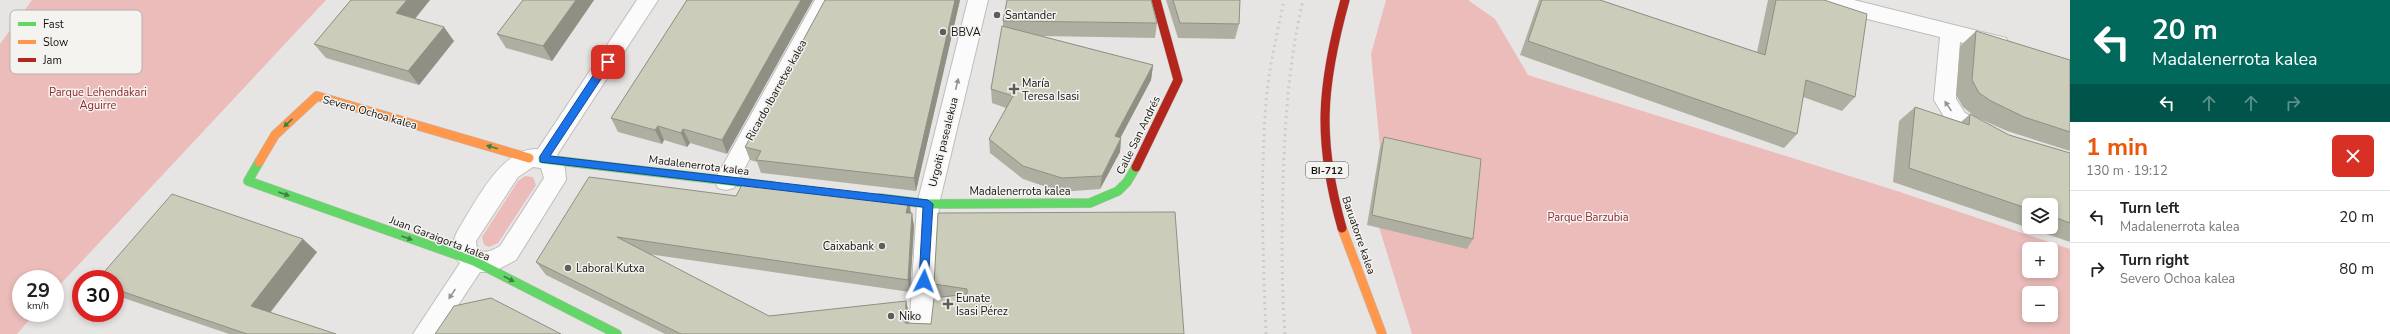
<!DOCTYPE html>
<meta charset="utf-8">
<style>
body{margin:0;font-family:"Nunito Sans",sans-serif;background:#f6f6f6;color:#222;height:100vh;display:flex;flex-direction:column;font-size:15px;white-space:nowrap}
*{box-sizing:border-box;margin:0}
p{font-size:13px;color:#767676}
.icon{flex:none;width:22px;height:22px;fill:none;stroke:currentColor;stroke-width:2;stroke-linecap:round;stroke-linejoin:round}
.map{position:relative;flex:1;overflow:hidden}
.panel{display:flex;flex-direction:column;background:#fff;width:320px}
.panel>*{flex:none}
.guide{background:#00695c;color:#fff;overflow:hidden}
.controls{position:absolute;left:2022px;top:198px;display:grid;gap:8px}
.controls a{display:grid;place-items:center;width:36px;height:36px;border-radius:6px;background:#fff;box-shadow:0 2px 6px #0003;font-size:20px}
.speed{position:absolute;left:12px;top:270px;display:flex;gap:8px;font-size:20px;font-weight:700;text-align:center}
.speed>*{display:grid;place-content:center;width:52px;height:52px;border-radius:50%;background:#fff;box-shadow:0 2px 6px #0003;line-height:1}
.speed small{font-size:10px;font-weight:400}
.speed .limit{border:6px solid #d22;background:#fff;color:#111}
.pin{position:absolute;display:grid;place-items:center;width:34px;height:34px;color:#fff;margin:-17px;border-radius:8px;box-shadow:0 2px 6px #0006}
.me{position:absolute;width:44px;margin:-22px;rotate:3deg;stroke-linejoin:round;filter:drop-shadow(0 0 3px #0008)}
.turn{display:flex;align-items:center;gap:14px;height:84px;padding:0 16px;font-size:18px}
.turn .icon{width:52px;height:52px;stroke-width:2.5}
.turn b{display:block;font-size:28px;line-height:34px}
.lanes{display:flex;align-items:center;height:38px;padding:0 16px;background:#0003;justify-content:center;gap:20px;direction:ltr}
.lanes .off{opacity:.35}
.round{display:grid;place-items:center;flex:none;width:42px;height:42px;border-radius:6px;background:#f6f6f6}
.summary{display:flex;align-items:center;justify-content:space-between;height:68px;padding:0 16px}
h1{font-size:24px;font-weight:700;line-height:30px;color:#ea580c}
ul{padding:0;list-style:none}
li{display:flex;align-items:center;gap:12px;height:52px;padding:0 16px;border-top:1px solid #e0e0e0}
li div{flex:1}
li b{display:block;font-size:15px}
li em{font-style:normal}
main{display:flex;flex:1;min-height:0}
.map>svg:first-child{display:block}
.green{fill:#ebbcba;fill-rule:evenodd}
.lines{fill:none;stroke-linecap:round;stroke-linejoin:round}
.street-casing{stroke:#bebdbb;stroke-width:2}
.fast-casing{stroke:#bebdbb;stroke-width:10}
.slow-casing{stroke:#bebdbb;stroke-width:10}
.jam-casing{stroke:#bebdbb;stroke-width:10}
.street{fill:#fbfbfb;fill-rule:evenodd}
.fast{stroke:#63d668;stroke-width:9}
.slow{stroke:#ff974d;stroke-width:9}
.jam{stroke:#b3261e;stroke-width:9}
.rail{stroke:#cdcccc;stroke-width:3;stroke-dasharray:2 4;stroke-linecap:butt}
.wall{fill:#afafa1;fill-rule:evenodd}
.shaded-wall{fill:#8f8f83}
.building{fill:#ccb;stroke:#8f8f83}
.oneway{fill:#939392}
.oneway2{fill:#3f7f41}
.route{fill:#1a73e8;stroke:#114b97}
.poi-dot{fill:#5e5d5b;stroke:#f5f3f0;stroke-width:1.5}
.labels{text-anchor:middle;stroke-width:3;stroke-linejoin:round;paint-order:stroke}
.shield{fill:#f5f3f0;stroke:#585755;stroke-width:1}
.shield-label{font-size:10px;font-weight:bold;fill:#141412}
.poi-label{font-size:11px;fill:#141412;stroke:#f5f3f0;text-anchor:start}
.street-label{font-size:11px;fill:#141412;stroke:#f5f3f0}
.park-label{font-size:11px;fill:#8f2830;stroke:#f5f3f0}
.key{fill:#f5f3f0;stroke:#b2b0ad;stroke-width:1}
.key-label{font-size:11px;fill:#141412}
</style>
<main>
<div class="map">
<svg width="2070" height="334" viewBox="0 0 2070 334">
<rect width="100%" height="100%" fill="#e7e5e3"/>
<path class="green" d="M32,0H326L55,290V279H21V313H35L17,334H0V44Z
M1386,0H1468L1495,19L1528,75L1894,190L2070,249V334H1412L1379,227L1475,170L1380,147L1371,54ZM2029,249H2051V271H2029ZM2029,293H2051V315H2029Z
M525,176L533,177L536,185L498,243L489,247L484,245L482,237L518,181Z"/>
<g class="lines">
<g class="street-casing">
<path id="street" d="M637,0H658L557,155L565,168L566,180L516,260L493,272H480L439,334H413L460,263C451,255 452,242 457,232C474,205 501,147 538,149ZM533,167L541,168L544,178L500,246C493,250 484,255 477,249L476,241L518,177Z
M815,0H835L734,188L726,190L718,188L715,181L718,174Z
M968,0H988L939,204L933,334H909L917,204Z
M1813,0H1854L2006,38L2009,44L2006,50L1999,52L1960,42L1956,99L1965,113L1995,129L1998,135L1995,141L1987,144L1979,141L1949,125L1934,100L1940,37L1823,8L1816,5Z"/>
</g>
<g class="fast-casing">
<path id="fast" d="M543,159L773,186
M259,162L248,181L474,261L617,334
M879,198L928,204L1090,203L1118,191L1127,182L1136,167"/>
</g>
<g class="slow-casing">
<path id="slow" d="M259,162L275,135L317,96L529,158
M1342,228L1382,334"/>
</g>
<g class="jam-casing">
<path id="jam" d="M1136,167L1178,80L1156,0
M1342,228C1317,140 1321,87 1345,0"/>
</g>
<use href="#street" class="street"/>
<use href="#fast" class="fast"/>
<use href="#slow" class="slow"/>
<use href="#jam" class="jam"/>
<path class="rail" d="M1266,334C1263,257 1260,179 1266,102C1269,68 1277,34 1284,0
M1285,334C1281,283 1282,233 1283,182C1285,120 1289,60 1303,0"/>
</g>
<path class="wall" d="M351,0H430L415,19L454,41L419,85L326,58L314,44Z
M523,0H594L552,61L506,48L497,34Z
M687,0L727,154L690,143L687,147L664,140L662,144L618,132L611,118Z
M825,0H960L916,191L761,173L757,162L750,160L745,147Z
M1166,0H1240L1239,24L1235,39L1178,38Z
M1539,0H1600L1757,52L1768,0H1824L1855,97L1842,111L1803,97L1797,134L1784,148L1520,55Z
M1003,21L1157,23L1155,38L1042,36L1153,65L1151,80L1120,138H1121L1120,152L1100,189L1061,192L1023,179L990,153L989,139L1006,108L992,103L991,89L1003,26Z
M1976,31L2070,60V151L2007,131L1974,116L1963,107L1956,95L1960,46Z
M1915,107L1961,122L1970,114L2009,135L2070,153V242L1893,182L1899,121ZM2029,205H2051V227H2029Z
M1384,137L1473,239L1467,249L1367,225L1380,147Z
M736,196L911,213L914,226L910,292L648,254L769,316L909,313L908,323L931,324L941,297L936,296L934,284L938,213L1184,334H665L546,275L536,262Z
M317,252L270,312L336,334H229L115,295V279Z"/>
<path class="shaded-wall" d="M407,0H430L407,28L396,13Z
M576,0H594L552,61L543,46Z
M801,0H813L727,154L722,140Z
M955,0H960L916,191L914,178Z
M444,27L454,41L419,85L408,71Z
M1153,65L1151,80L1114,150L1115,136Z
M658,126L664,140L662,144L655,130Z
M683,129L690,143L687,147L681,133Z
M1121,138L1120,152L1100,189L1102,176Z
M909,200L911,213H906Z
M912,213L914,226L910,292L908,280Z
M303,239L317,252L266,318L251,306Z
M906,301L909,313L908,334L905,323Z"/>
<path class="building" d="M351,0H407L396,13L444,27L408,71L314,44Z
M523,0H576L543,46L497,34Z
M687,0H801L722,140L683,129L681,133L658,126L655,130L611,118Z
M825,0H955L914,178L756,160L761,151L745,147Z
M1007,0H1151L1157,23L1003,21Z
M1173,0H1240L1239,24L1180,23Z
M1542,0H1600L1765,55L1776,0H1824L1867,14L1855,97L1806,80L1797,134L1528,41Z
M1002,26L1153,65L1115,136L1121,138L1102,176L1062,178L1023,166L989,139L1013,96L991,89Z
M1976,31L2070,60V132L2024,117L1991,101L1979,93L1972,80Z
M1915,107L1969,125L1970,114L2009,135L2070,153V223L2051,216V205H2029V209L1909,168Z
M1384,137L1481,159L1473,239L1372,215Z
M589,177L736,196L744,181L909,200L906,213H912L908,280L617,237L769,316L906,301L905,323L931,324L934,298L967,294V289L934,284L938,213L1175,212L1184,334H681L536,262Z
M172,194L303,239L251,306L336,334H247L115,289V279H98Z
M491,298L561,334H435L454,306Z"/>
<defs><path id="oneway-solid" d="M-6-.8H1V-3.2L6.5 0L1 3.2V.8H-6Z"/></defs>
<g class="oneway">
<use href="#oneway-solid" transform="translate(957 84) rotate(-76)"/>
<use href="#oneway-solid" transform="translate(1948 106) rotate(-124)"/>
<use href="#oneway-solid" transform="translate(452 294) rotate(124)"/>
</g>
<g class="oneway2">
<use href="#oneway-solid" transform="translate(288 123) rotate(137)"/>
<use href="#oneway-solid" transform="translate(492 147) rotate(-164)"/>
<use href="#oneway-solid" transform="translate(284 194) rotate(20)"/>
<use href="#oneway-solid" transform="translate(407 238) rotate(20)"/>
<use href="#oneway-solid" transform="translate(509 279) rotate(27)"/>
</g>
<path class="route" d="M608,58L611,59V64L550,156L928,200L933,204L928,284H921L919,281L923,207L540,162V156L604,59Z"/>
<g class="poi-dot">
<circle cx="997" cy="15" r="4"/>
<circle cx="943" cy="32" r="4"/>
<path d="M1012 83h4v4h4v4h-4v4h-4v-4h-4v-4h4z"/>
<circle cx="882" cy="246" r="4"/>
<circle cx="568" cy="268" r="4"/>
<path d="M946 298h4v4h4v4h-4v4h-4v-4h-4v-4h4z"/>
<circle cx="891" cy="316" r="4"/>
</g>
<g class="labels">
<rect class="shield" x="1306" y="162" width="42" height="16" rx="3"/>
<g class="shield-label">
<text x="1327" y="174">BI-712</text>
</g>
<g class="poi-label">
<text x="1005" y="19">Santander</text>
<text x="951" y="36">BBVA</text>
<text x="1022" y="87">María<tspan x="1022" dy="13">Teresa Isasi</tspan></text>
<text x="874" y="250" text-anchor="end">Caixabank</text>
<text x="576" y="272">Laboral Kutxa</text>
<text x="956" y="302">Eunate<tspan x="956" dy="13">Isasi Pérez</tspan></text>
<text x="899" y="320">Niko</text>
</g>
<g class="street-label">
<text transform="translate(776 90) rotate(-61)" y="4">Ricardo Ibarretxe kalea</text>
<text transform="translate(370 112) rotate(16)" y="4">Severo Ochoa kalea</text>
<text transform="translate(1138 135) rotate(-64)" y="4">Calle San Andrés</text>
<text transform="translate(943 142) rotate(-76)" y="4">Urgoiti pasealekua</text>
<text transform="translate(699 165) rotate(7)" y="4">Madalenerrota kalea</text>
<text x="1020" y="195">Madalenerrota kalea</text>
<text transform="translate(1359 235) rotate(71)" y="4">Baruatorre kalea</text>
<text transform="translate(440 238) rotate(21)" y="4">Juan Garaigorta kalea</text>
</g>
<g class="park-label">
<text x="98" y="96">Parque Lehendakari<tspan x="98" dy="13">Aguirre</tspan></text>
<text x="1588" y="221">Parque Barzubia</text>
</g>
</g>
<rect x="10" y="10" width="132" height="64" rx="6" class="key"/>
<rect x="18" y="22" width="18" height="4" fill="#63d668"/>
<rect x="18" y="40" width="18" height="4" fill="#ff974d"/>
<rect x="18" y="58" width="18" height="4" fill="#b3261e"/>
<g class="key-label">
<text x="43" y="28">Fast</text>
<text x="43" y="46">Slow</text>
<text x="43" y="64">Jam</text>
</g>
</svg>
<div class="controls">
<a><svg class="icon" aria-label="layers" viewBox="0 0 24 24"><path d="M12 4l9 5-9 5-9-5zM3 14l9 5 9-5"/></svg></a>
<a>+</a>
<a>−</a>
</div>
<div class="speed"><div>29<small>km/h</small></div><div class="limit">30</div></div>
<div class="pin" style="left:608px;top:62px;background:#d93025"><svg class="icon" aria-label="arrive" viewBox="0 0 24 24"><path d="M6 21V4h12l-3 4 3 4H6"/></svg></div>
<svg class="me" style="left:924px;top:281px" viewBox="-20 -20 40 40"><path d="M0-17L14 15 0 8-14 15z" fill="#1a73e8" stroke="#fff" stroke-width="4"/></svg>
</div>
<section class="panel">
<div class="guide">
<div class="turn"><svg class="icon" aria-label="left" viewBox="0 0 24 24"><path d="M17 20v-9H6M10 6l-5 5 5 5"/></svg><div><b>20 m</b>Madalenerrota kalea</div></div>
<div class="lanes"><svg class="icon" aria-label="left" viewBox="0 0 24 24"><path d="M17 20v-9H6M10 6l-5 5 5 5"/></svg><svg class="icon off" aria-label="ahead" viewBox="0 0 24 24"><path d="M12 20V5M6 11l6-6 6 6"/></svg><svg class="icon off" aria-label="ahead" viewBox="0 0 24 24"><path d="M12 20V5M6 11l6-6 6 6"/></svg><svg class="icon off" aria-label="right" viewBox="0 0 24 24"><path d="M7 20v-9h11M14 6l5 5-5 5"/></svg></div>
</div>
<div class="summary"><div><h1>1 min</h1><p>130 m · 19:12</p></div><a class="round" style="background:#d93025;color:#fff"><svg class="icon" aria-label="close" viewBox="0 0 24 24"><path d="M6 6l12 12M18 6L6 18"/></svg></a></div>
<ul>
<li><svg class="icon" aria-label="left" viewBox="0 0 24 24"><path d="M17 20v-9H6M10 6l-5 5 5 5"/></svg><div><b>Turn left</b><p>Madalenerrota kalea</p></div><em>20 m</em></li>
<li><svg class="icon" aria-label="right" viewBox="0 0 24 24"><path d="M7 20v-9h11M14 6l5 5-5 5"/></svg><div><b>Turn right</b><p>Severo Ochoa kalea</p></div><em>80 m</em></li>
</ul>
</section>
</main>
